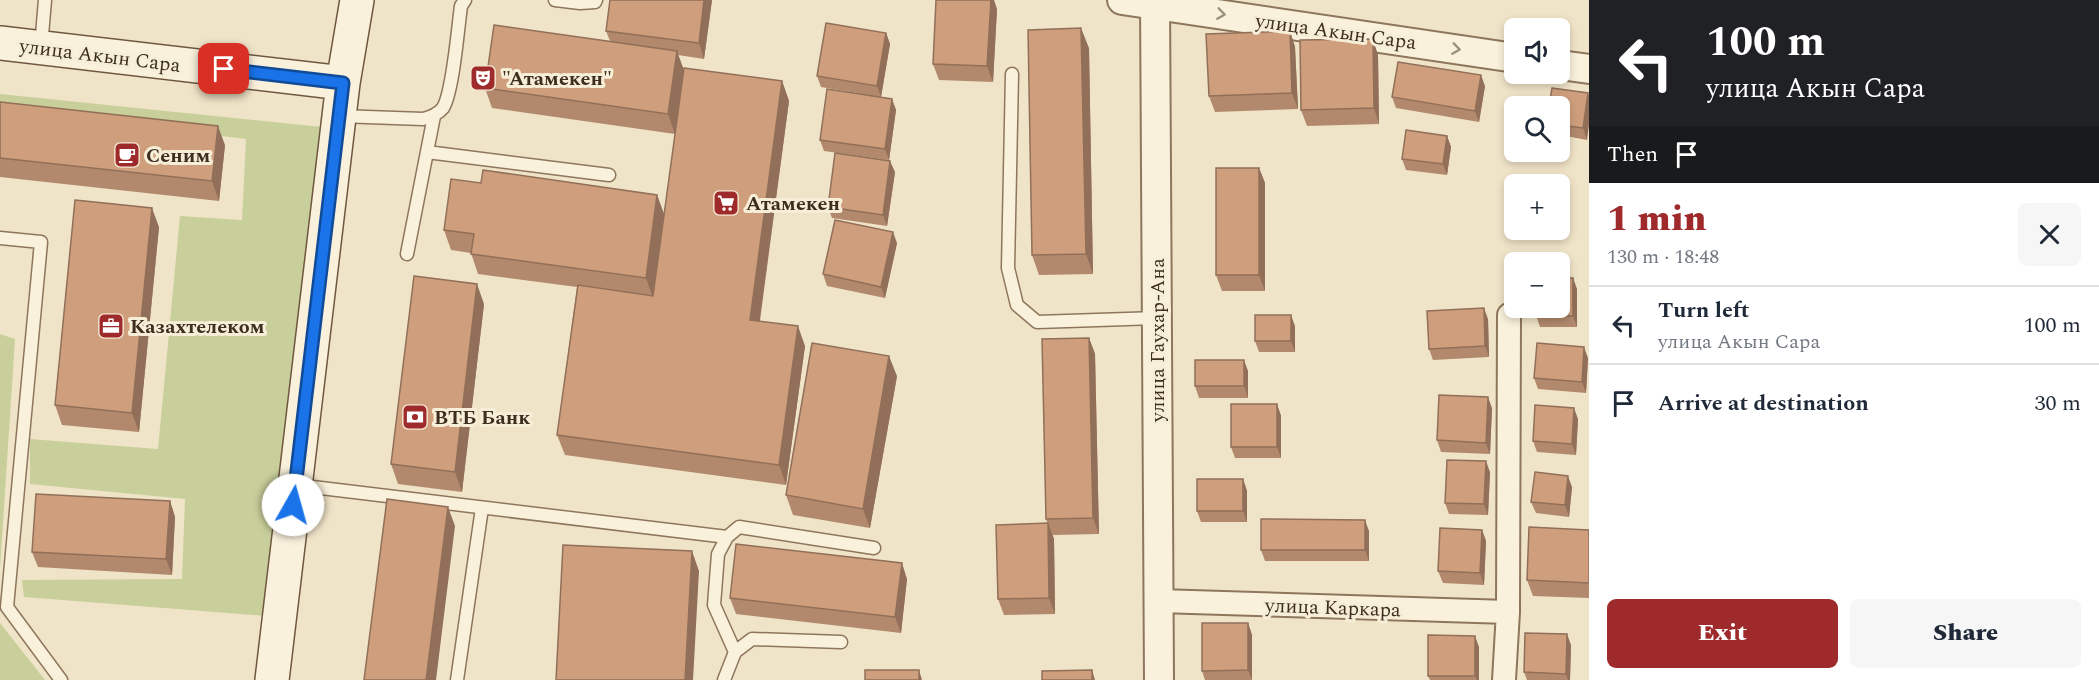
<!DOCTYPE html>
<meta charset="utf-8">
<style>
body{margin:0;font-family:Spectral,serif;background:#f6f6f7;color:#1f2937;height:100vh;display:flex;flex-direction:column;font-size:22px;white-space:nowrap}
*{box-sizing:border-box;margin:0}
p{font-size:20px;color:#747a83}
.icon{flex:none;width:33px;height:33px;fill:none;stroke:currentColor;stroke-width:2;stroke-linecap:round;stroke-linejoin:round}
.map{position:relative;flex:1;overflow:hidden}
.side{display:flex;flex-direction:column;background:#fff;width:510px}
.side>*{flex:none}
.guide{background:#202124;color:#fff;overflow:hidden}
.tools{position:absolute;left:1504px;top:18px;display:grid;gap:12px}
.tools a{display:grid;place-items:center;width:66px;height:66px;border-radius:9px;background:#fff;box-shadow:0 3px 9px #0003;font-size:30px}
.pin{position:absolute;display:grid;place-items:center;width:51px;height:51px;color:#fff;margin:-26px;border-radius:12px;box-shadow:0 3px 9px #0006}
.me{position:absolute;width:66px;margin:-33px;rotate:7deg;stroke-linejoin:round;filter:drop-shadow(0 0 4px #0008)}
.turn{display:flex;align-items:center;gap:21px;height:126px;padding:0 18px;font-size:27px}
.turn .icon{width:78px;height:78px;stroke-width:2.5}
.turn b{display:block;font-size:42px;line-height:51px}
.then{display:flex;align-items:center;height:57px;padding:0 18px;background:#0003;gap:12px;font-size:22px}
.round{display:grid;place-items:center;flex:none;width:63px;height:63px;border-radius:9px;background:#f6f6f7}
.summary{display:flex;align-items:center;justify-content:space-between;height:102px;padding:0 18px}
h1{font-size:36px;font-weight:800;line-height:45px;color:#9e2a2b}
.action{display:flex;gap:12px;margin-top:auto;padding:12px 18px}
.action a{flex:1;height:69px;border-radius:9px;background:#9e2a2b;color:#fff;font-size:24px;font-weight:800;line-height:69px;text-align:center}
.action a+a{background:#f6f6f7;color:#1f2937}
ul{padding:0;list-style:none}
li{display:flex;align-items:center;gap:18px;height:78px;padding:0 18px;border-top:2px solid #e0e1e3}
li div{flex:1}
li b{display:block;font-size:22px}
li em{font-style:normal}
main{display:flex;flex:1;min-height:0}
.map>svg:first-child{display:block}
.green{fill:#c9cf9b}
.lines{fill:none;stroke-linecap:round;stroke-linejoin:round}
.service-casing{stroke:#8d765c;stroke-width:15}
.minor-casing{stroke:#8d765c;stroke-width:26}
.tertiary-casing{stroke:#8d765c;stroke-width:32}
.secondary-casing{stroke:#6f573f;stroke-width:36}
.service{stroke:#faf1dc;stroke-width:12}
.minor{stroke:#faf1dc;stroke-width:22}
.tertiary{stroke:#faf1dc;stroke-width:28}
.secondary{stroke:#faf1dc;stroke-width:33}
.wall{fill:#b2896c}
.shaded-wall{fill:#916f58}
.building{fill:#cf9f7d;stroke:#916f58;stroke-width:1.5}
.oneway{stroke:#9c907e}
.route-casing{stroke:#114b97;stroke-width:15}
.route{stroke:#1a73e8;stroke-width:10}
.labels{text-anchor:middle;stroke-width:6;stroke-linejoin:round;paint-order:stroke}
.street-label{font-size:20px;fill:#3d2e20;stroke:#f7eed8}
.poi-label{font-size:20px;font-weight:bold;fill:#3d2e20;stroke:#f7eed8;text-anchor:start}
</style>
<main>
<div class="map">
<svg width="1589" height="680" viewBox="0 0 1589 680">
<rect width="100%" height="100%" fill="#f0e4c8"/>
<path class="green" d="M0,94L323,127L266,616L24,597L22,580L182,579L185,499L30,484V439L158,449L180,216L242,220L246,139L0,109Z
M0,334L15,339L0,569Z
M0,623L45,680H0Z"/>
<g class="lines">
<g class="service-casing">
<path id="service" d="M555,0L580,3L595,2L596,0
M41,47L45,0
M1012,74L1008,268L1017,305L1037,322L1157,318
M339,116L423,119C431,117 438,114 443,108C453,92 458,27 461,6L465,0
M427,152L609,175
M0,238L41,242L7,607L61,680
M407,254L434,116
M296,485L727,537
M735,652L714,605L718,554L727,537L739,527L874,548
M457,680L482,508
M724,680L735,652L752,639L841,642"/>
</g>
<g class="minor-casing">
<path id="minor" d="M1159,601L1508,612
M1504,680L1508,612L1509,315"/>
</g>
<g class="tertiary-casing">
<path id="tertiary" d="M1122,0L1515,58
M1155,0L1159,680
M1560,65L1589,69"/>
</g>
<g class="secondary-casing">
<path id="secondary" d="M0,43L343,83
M272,680L343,83L357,0"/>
</g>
<use href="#service" class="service"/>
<use href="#minor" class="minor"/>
<use href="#tertiary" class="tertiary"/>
<use href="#secondary" class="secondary"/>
</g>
<path class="wall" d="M712,0L704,59L678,55L684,70L782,81L789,101L760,321L805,346L786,485L565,455L557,435L577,287L478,274L471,253L451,250L444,230L481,183L657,195L664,214L675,134L492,108L485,88L610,41L606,31Z
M997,9L993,82L939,80L933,64Z
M1290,31L1295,47L1298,109L1215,112L1209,96Z
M886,33L890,44L881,97L821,87L817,76Z
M1089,48L1093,274L1039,275L1032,255Z
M1378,55L1379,124L1307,126L1301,110Z
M1485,86L1479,122L1396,108L1392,97Z
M1588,93L1587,140L1560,135V106Z
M892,99L896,110L889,160L824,151L820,140Z
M0,102L225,145L219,201L0,177Z
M1447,136L1451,147L1447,175L1406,170L1402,159Z
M1259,168L1265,183V291H1222L1216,275Z
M895,172L887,226L832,218L828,207Z
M159,227L139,432L62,425L55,405Z
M897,243L885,298L827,286L823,274Z
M1577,289V327H1540L1536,315Z
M484,304L462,492L398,484L391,464Z
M1488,319L1489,357L1433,360L1429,349Z
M1295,326V352H1259L1255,341Z
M1089,338L1095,354L1099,534L1052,535L1046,519Z
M1588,358L1586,393L1538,389L1534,378Z
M1248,371V398H1199L1195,386Z
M897,376L870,528L793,515L786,495Z
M1277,404L1281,416V458H1235L1231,447Z
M1492,408L1490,454L1441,452L1437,440Z
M1578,419L1576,455L1537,452L1533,441Z
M1490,472L1488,515L1449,514L1445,503Z
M1243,479L1247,491V522H1201L1197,511Z
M1572,487L1569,517L1536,513L1531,502Z
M170,501L175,517L172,575L38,567L32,552Z
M1048,523L1054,539L1055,614L1004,615L998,599Z
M1482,530L1486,541L1484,585L1443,583L1438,571Z
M1589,530V598L1533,596L1527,580Z
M1369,531V561H1265L1261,550Z
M907,579L901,633L736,614L730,598Z
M1248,623L1252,635V680H1205L1202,671Z
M1571,645L1570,680H1527L1524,672Z
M1479,647V680H1430L1428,676Z"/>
<path class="shaded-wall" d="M704,0H712L704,59L699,43Z
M991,0H994L997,9L993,82L987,66Z
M1081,28L1089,48L1093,274L1086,254Z
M1290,31L1295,47L1298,109L1292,93Z
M886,33L890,44L881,97L877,86Z
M1373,39L1378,55L1379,124L1374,108Z
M677,51L684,71L675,134L668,114Z
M1481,75L1485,86L1479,122L1475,111Z
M782,81L789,101L757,339L750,320Z
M1588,93L1589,96V125L1587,140L1583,128Z
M892,99L896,110L889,160L885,149Z
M218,126L225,145L219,201L212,181Z
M1447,136L1451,147L1447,175L1443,164Z
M890,161L895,172L887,226L883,215Z
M1259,168L1265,183V291L1259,275Z
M657,195L664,214L653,298L646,278Z
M152,208L159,227L139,432L132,413Z
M893,232L897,243L885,298L881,287Z
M1573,278L1577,289V327L1573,316Z
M477,284L484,304L462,492L455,472Z
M1484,308L1488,319L1489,357L1485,346Z
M1291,315L1295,326V352L1291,341Z
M798,326L805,346L786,485L779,465Z
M1089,338L1095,354L1099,534L1093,518Z
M1584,347L1588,358L1586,393L1582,382Z
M889,356L897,376L870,528L863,509Z
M1244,360L1248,371V398L1244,386Z
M1488,397L1492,408L1490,454L1486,443Z
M1277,404L1281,416V458L1277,447Z
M1574,408L1578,419L1576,455L1572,444Z
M1486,461L1490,472L1488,515L1484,504Z
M1568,476L1572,487L1569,517L1565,505Z
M1243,479L1247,491V522L1243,511Z
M170,501L175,517L172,575L166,559Z
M448,507L455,526L436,680H426Z
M1365,520L1369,531V561L1365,550Z
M1048,523L1054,539L1055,614L1049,598Z
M1482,530L1486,541L1484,585L1480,573Z
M692,551L699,571L693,680H685Z
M902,563L907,579L901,633L895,617Z
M1248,623L1252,635V680L1248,670Z
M1567,634L1571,645L1570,680H1568L1566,674Z
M1475,636L1479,647V680H1477L1475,676Z
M919,670L922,680H919Z
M1092,670L1095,680H1092Z"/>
<path class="building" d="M610,0H704L699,43L606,31Z
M936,0H991L987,66L933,64Z
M826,23L886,33L877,86L817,76Z
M494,25L677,51L668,114L485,88Z
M1081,28L1086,254L1032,255L1028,30Z
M1290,31L1292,93L1209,96L1206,34Z
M1373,39L1374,108L1301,110L1300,40Z
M1398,62L1481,75L1475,111L1392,97Z
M684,68L782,81L750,320L798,326L779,465L557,435L578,285L653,296Z
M1552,88L1588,93L1583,128L1560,125V106H1549Z
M827,89L892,99L885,149L820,140Z
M0,102L218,126L212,181L0,158Z
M1406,130L1447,136L1443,164L1402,159Z
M835,153L890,161L883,215L828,207Z
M1216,168H1259V275H1216Z
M483,170L657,195L646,278L471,254L474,234L444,230L451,179L481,183Z
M75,200L152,208L132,413L55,405Z
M835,220L893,232L881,287L823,274Z
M414,276L477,284L455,472L391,464Z
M1560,278H1573V316L1536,315V308H1560Z
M1484,308L1485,346L1429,349L1427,311Z
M1255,315H1291V341H1255Z
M1089,338L1093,518L1046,519L1042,339Z
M812,343L889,356L863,509L786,495Z
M1537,343L1584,347L1582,382L1534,378Z
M1195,360H1244V386H1195Z
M1439,395L1488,397L1486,443L1437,440Z
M1231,404H1277V447H1231Z
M1535,405L1574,408L1572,444L1533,441Z
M1447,460L1486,461L1484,504L1445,503Z
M1535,472L1568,476L1565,505L1531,502Z
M1197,479H1243V511H1197Z
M36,494L170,501L166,559L32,552Z
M387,499L448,507L426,680H364Z
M1261,519L1365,520V550H1261Z
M1048,523L1049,598L998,599L996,525Z
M1529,527L1589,530V583L1527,580Z
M1440,528L1482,530L1480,573L1438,571Z
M736,544L902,563L895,617L730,598Z
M563,545L692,551L685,680H556Z
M1202,623H1248V670L1202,671Z
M1525,633L1567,634L1566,674L1524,672Z
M1428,635L1475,636V676H1428Z
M865,670H919V680H865Z
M1092,670V680H1042V671Z"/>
<defs><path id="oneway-chevron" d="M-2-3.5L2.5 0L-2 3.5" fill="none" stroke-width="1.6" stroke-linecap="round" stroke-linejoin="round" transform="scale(1.5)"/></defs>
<g class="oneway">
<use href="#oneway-chevron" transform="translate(1221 14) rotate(8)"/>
<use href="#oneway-chevron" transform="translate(1456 49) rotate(8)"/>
</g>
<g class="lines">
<g class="route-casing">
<path id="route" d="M224,69L343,83L293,505"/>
</g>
<use href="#route" class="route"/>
</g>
<defs>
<g id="theatre-square" transform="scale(1.35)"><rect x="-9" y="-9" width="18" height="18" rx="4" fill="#9e2a2b" stroke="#f7eed8"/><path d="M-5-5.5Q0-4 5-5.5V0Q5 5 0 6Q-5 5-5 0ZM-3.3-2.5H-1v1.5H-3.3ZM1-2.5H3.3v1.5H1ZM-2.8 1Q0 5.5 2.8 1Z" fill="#fff"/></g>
<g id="cafe-square" transform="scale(1.35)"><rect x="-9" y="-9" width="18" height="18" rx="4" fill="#9e2a2b" stroke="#f7eed8"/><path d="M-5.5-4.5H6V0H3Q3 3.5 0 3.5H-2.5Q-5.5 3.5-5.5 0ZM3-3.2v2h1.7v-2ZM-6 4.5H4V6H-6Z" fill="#fff"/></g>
<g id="supermarket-square" transform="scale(1.35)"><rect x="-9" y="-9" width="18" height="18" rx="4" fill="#9e2a2b" stroke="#f7eed8"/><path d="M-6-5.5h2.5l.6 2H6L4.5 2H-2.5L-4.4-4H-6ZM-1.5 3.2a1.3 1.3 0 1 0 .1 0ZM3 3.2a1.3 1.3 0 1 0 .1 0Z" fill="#fff"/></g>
<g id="office-square" transform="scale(1.35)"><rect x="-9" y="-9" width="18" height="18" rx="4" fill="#9e2a2b" stroke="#f7eed8"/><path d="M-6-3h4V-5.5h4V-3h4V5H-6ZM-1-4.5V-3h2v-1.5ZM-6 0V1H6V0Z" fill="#fff"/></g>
<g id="bank-square" transform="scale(1.35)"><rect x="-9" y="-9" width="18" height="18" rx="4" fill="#9e2a2b" stroke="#f7eed8"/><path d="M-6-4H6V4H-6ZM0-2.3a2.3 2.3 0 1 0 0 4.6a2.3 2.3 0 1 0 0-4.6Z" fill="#fff"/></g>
</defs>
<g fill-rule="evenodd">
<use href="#theatre-square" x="483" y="78"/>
<use href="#cafe-square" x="127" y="155"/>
<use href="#supermarket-square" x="726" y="203"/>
<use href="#office-square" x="111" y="326"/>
<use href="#bank-square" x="415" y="417"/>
</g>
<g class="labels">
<g class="street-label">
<text transform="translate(1336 31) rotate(8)" y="7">улица Акын Сара</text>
<text transform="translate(100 55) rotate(7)" y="7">улица Акын Сара</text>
<text transform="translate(1157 340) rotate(-90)" y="7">улица Гаухар-Ана</text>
<text transform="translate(1333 607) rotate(2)" y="7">улица Каркара</text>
</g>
<g class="poi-label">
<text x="502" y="85">"Атамекен"</text>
<text x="146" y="162">Сеним</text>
<text x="746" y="210">Атамекен</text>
<text x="130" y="333">Казахтелеком</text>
<text x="434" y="424">ВТБ Банк</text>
</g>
</g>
</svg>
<div class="tools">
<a><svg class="icon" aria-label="sound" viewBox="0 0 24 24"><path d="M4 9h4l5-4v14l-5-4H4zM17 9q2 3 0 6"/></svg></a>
<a><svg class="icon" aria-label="search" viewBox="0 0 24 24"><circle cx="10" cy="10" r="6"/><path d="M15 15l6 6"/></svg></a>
<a>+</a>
<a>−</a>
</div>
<div class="pin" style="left:224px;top:69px;background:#d93025"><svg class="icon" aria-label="arrive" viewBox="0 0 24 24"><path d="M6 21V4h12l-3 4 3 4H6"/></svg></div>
<svg class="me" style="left:293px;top:505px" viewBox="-20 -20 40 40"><circle r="19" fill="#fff"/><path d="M0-13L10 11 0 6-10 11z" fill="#1a73e8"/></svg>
</div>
<section class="side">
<div class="guide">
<div class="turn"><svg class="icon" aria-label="left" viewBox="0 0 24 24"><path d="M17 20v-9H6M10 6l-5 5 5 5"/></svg><div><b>100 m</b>улица Акын Сара</div></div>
<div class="then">Then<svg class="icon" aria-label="arrive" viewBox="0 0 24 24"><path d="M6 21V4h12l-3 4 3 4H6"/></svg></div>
</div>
<div class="summary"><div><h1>1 min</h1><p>130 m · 18:48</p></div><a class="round"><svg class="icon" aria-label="close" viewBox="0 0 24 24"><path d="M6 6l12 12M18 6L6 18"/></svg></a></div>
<ul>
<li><svg class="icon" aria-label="left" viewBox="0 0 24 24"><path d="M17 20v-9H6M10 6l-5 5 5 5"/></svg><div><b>Turn left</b><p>улица Акын Сара</p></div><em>100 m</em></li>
<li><svg class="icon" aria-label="arrive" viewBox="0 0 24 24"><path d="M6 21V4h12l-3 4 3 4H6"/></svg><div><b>Arrive at destination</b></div><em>30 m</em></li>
</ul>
<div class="action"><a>Exit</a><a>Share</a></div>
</section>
</main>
